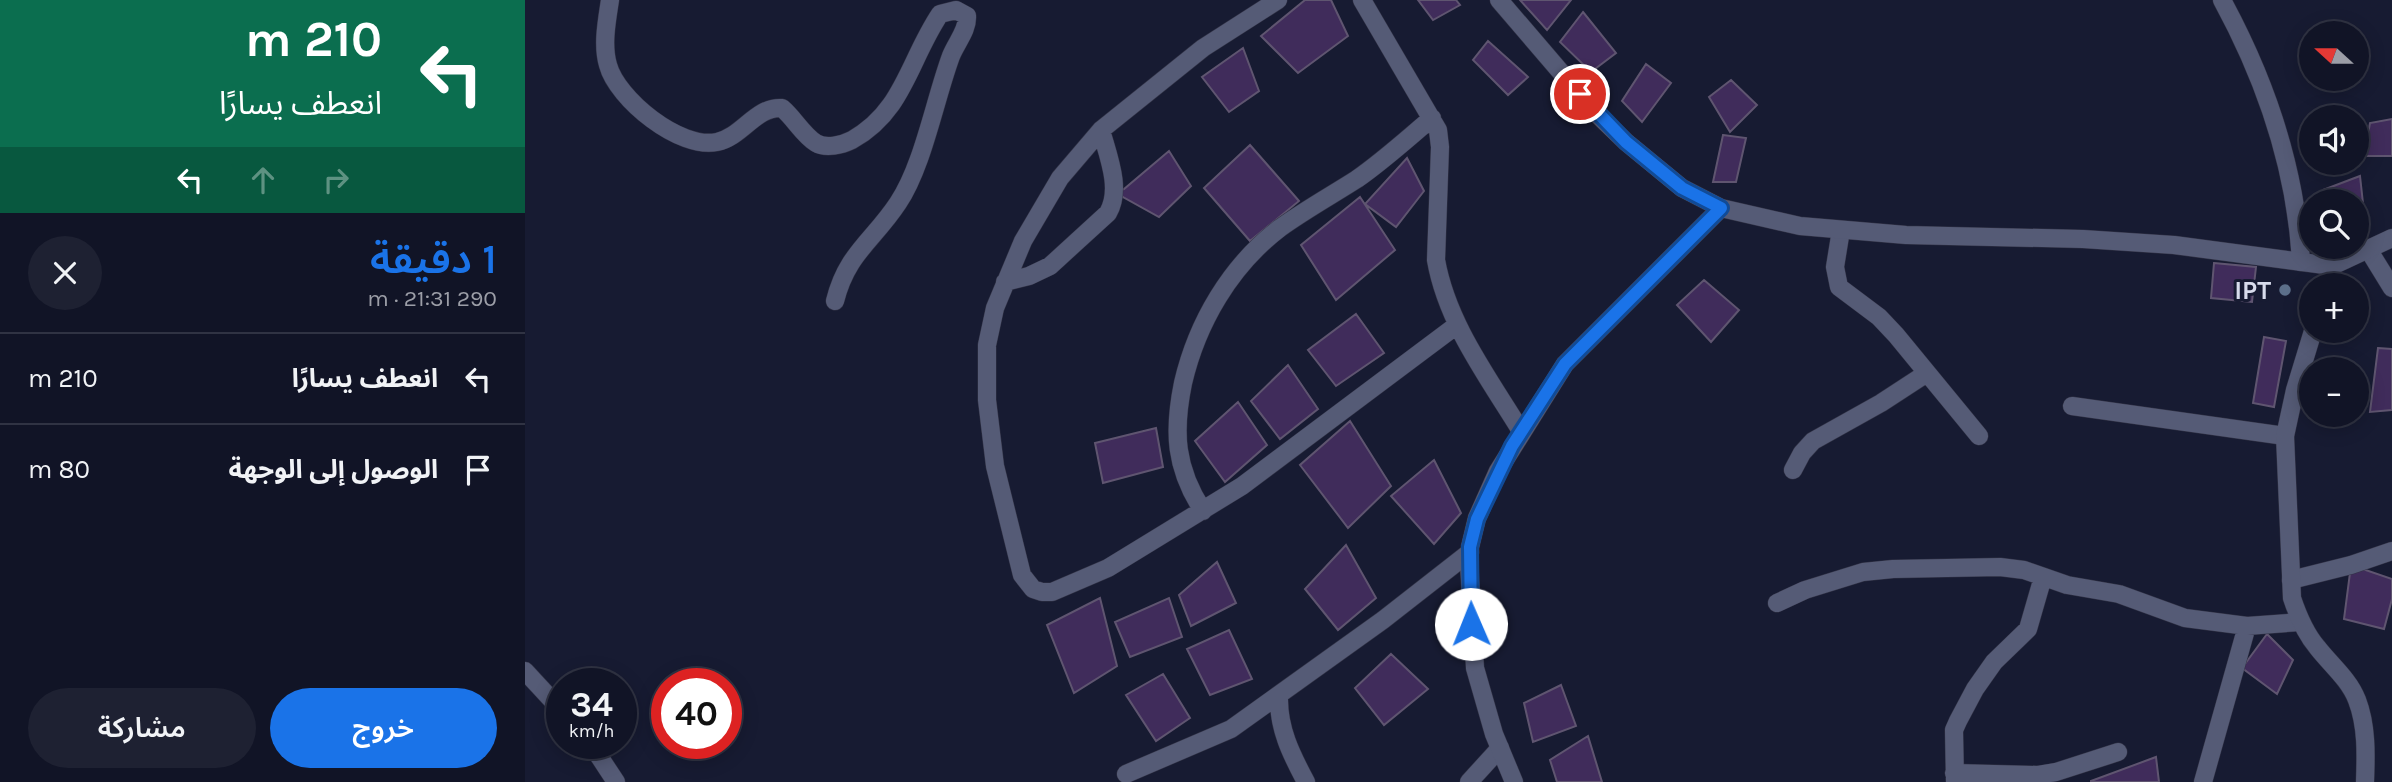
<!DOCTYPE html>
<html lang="ar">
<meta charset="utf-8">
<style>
body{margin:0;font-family:Karla,"Noto Sans Arabic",sans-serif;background:#1e2132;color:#f1f3f6;direction:rtl;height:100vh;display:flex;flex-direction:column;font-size:26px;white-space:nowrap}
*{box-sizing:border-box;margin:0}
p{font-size:23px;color:#9c9ea7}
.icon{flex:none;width:38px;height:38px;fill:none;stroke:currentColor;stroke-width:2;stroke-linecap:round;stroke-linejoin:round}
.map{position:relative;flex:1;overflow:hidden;direction:ltr}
.panel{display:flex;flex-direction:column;background:#111426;width:525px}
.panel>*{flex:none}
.hud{background:#0b6e4f;color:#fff;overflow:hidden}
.needle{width:46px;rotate:291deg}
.tools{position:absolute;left:1774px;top:21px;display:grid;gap:14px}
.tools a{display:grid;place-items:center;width:70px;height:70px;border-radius:50%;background:#111426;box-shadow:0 4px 18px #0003,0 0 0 2px #303343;font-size:35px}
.speed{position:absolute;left:21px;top:668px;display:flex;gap:14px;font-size:35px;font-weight:700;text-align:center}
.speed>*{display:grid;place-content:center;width:91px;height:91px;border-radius:50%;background:#111426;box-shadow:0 4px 18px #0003,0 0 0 2px #303343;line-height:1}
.speed small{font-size:18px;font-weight:400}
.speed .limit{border:10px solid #d22;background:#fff;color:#111}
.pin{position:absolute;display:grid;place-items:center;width:60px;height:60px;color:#fff;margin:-30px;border:4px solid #fff;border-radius:50%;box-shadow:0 2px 7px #0007}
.me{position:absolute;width:77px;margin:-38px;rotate:359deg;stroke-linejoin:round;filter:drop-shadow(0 0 5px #0008)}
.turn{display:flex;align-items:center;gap:24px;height:147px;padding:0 28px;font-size:32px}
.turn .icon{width:91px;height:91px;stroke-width:2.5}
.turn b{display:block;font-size:49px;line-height:60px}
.lanes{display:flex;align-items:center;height:66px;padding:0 28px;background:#0003;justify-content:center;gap:35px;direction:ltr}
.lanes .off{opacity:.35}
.round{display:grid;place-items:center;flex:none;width:74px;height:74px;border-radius:37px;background:#1e2132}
.summary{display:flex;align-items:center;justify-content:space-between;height:119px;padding:0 28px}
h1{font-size:42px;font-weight:600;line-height:52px;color:#1a73e8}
.primary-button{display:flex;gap:14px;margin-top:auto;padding:14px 28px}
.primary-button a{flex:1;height:80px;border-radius:42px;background:#1a73e8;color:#fff;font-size:28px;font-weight:600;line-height:80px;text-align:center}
.primary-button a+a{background:#1e2132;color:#f1f3f6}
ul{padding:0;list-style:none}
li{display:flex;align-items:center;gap:21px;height:91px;padding:0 28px;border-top:2px solid #303343}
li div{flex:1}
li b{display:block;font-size:26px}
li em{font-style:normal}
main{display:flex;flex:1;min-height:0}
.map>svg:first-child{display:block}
.building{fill:#402c5b;stroke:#5f5570;stroke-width:2}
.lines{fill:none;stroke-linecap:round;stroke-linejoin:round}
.minor-casing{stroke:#333447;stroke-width:19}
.tertiary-casing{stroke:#333447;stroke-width:19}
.secondary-casing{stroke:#333447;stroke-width:19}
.minor{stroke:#555b76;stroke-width:18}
.tertiary{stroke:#555b76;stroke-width:18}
.secondary{stroke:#555b76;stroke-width:18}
.route-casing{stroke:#114b97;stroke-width:18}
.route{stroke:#1a73e8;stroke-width:12}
.service-dot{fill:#5c6f8a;stroke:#171b32;stroke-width:2.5}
.labels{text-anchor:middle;stroke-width:6;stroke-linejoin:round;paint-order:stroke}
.poi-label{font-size:26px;font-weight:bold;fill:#d8dcec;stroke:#171b32;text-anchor:end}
</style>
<main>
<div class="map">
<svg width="1867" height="782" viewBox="0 0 1867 782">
<rect width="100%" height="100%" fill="#171b32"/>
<path class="building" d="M780,0H806L823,36L773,73L736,36Z
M893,0H931L935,5L908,20Z
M995,0H1046L1022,30Z
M1058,12L1091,53L1066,72L1035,42Z
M963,41L1003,77L983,95L948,60Z
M718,48L734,91L704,112L677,77Z
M1121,64L1146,83L1117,122L1097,101Z
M1206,80L1232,105L1205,132L1184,97Z
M1867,119V156H1839L1845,123Z
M1198,135L1221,138L1211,182H1188Z
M725,145L774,201L725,241L679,188Z
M644,151L666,186L634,217L589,192L599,189Z
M882,158L899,191L871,227L840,204Z
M1835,176L1843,249L1824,247H1832V201H1798V190Z
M835,197L870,250L811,300L776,245Z
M1689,263L1731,267L1727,302L1686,298Z
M1179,280L1214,310L1186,342L1152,305Z
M831,314L859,353L811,386L783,350Z
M1739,337L1761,341L1749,407L1728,403Z
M1853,348L1867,349V410L1845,412Z
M763,365L793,409L755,439L726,401Z
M713,402L742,445L700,482L670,441Z
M825,421L866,486L823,528L775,465Z
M631,428L638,467L578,483L570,443Z
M909,460L936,513L909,544L866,496Z
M821,545L851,598L813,630L780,589Z
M692,562L711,603L666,626L654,595Z
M1826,565L1867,579V599L1859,629L1819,619Z
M575,598L592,666L549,693L522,625Z
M644,598L657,637L605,657L590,622Z
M704,630L727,679L685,695L662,649Z
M1742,634L1768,660L1752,694L1717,668Z
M866,654L903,689L859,725L830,688Z
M638,674L665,718L631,741L601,695Z
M1036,685L1051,726L1008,742L999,703Z
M1063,736L1077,782H1032L1025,760Z
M1631,757L1634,782H1566V781Z"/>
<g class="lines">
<g class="minor-casing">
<path id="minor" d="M85,0C82,20 77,45 83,65C92,99 155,150 192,142C217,137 231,106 257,108C269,118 278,135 291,143C301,149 317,145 327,140C379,111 384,60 415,14L431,10L442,16C443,30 431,43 426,56C410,99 398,166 373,203C348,241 322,253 310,301
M753,0L678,48L576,130L535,178L498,241L470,308L462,345V400L470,466L497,575L508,589L517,592H527L583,568L717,486L932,325
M837,0L913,130L915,147L911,260C922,323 963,377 996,431
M1697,0C1741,81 1771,169 1776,262
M1316,230L1310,267L1314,287L1354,317L1371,335L1454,436
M1843,249L1867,288
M480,282L504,276L525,266L583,213C597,189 583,156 576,130
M1547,406L1760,436
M1268,470L1277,453L1288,441L1356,403L1402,373
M678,511C650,468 648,432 658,383C672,323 705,266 755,228C780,210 807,195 832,179C858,161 882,139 907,118
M1766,580L1826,565L1867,551
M1252,603L1280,590L1338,572L1368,569L1475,567L1499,570L1542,585L1594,594L1660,618L1722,626L1775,622
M754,696C753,728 766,754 781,782
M1429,773L1513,775L1531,772L1593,752
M601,774L706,729L858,620L945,552
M944,782L975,748
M1430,782L1429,730L1433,721L1450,689L1469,662L1503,629L1518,577
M1678,782L1722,626"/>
</g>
<g class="tertiary-casing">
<path id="tertiary" d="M989,782L969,734L950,668L944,563L945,547L952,518L973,471L1040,364L1196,208"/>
</g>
<g class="secondary-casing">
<path id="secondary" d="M974,0L1070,112L1101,142L1157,188L1196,208L1275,226L1381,235L1558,239L1649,245L1807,266L1867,238
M1803,285L1807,266
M1788,331L1770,390L1760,436L1767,598C1773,616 1780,633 1792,647C1805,664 1824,679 1832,700C1842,726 1841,755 1840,782
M0,671L37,711
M66,744L91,782"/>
</g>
<use href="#minor" class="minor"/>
<use href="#tertiary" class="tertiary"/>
<use href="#secondary" class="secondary"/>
</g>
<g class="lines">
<g class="route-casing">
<path id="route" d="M946,624L945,547L952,519L987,446L1040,364L1196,208L1157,188L1101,142L1055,94"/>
</g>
<use href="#route" class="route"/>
</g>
<circle class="service-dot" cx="1760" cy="290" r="7"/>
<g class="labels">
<g class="poi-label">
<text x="1746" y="299">IPT</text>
</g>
</g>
</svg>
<div class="tools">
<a><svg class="needle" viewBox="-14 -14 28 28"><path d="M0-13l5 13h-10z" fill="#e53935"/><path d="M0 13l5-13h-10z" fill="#9c9ea7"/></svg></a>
<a><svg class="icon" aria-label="sound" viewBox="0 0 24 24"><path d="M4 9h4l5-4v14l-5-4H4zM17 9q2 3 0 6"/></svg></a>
<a><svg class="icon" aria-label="search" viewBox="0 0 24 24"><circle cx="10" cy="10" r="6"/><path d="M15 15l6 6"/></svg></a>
<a>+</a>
<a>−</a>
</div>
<div class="speed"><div>34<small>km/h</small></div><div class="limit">40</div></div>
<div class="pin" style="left:1055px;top:94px;background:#d93025"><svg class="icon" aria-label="arrive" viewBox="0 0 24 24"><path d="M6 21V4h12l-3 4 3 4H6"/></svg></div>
<svg class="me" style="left:946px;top:624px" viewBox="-20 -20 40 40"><circle r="19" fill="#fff"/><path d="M0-13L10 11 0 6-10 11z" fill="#1a73e8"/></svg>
</div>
<section class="panel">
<div class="hud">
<div class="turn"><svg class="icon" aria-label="left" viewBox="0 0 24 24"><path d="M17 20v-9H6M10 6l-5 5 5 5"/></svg><div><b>210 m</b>انعطف يسارًا</div></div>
<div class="lanes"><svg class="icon" aria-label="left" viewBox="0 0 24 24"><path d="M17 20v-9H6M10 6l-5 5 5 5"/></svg><svg class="icon off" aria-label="ahead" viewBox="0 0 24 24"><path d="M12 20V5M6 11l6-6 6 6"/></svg><svg class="icon off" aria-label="right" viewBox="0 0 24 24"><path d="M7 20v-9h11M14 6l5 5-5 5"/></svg></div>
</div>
<div class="summary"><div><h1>1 دقيقة</h1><p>290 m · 21:31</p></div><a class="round"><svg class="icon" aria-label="close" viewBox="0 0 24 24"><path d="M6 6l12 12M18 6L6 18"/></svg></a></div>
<ul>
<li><svg class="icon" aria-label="left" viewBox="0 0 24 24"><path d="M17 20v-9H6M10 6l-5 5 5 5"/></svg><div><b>انعطف يسارًا</b></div><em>210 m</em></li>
<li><svg class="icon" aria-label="arrive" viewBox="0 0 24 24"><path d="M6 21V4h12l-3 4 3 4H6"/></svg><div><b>الوصول إلى الوجهة</b></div><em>80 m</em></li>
</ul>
<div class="primary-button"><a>خروج</a><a>مشاركة</a></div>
</section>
</main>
